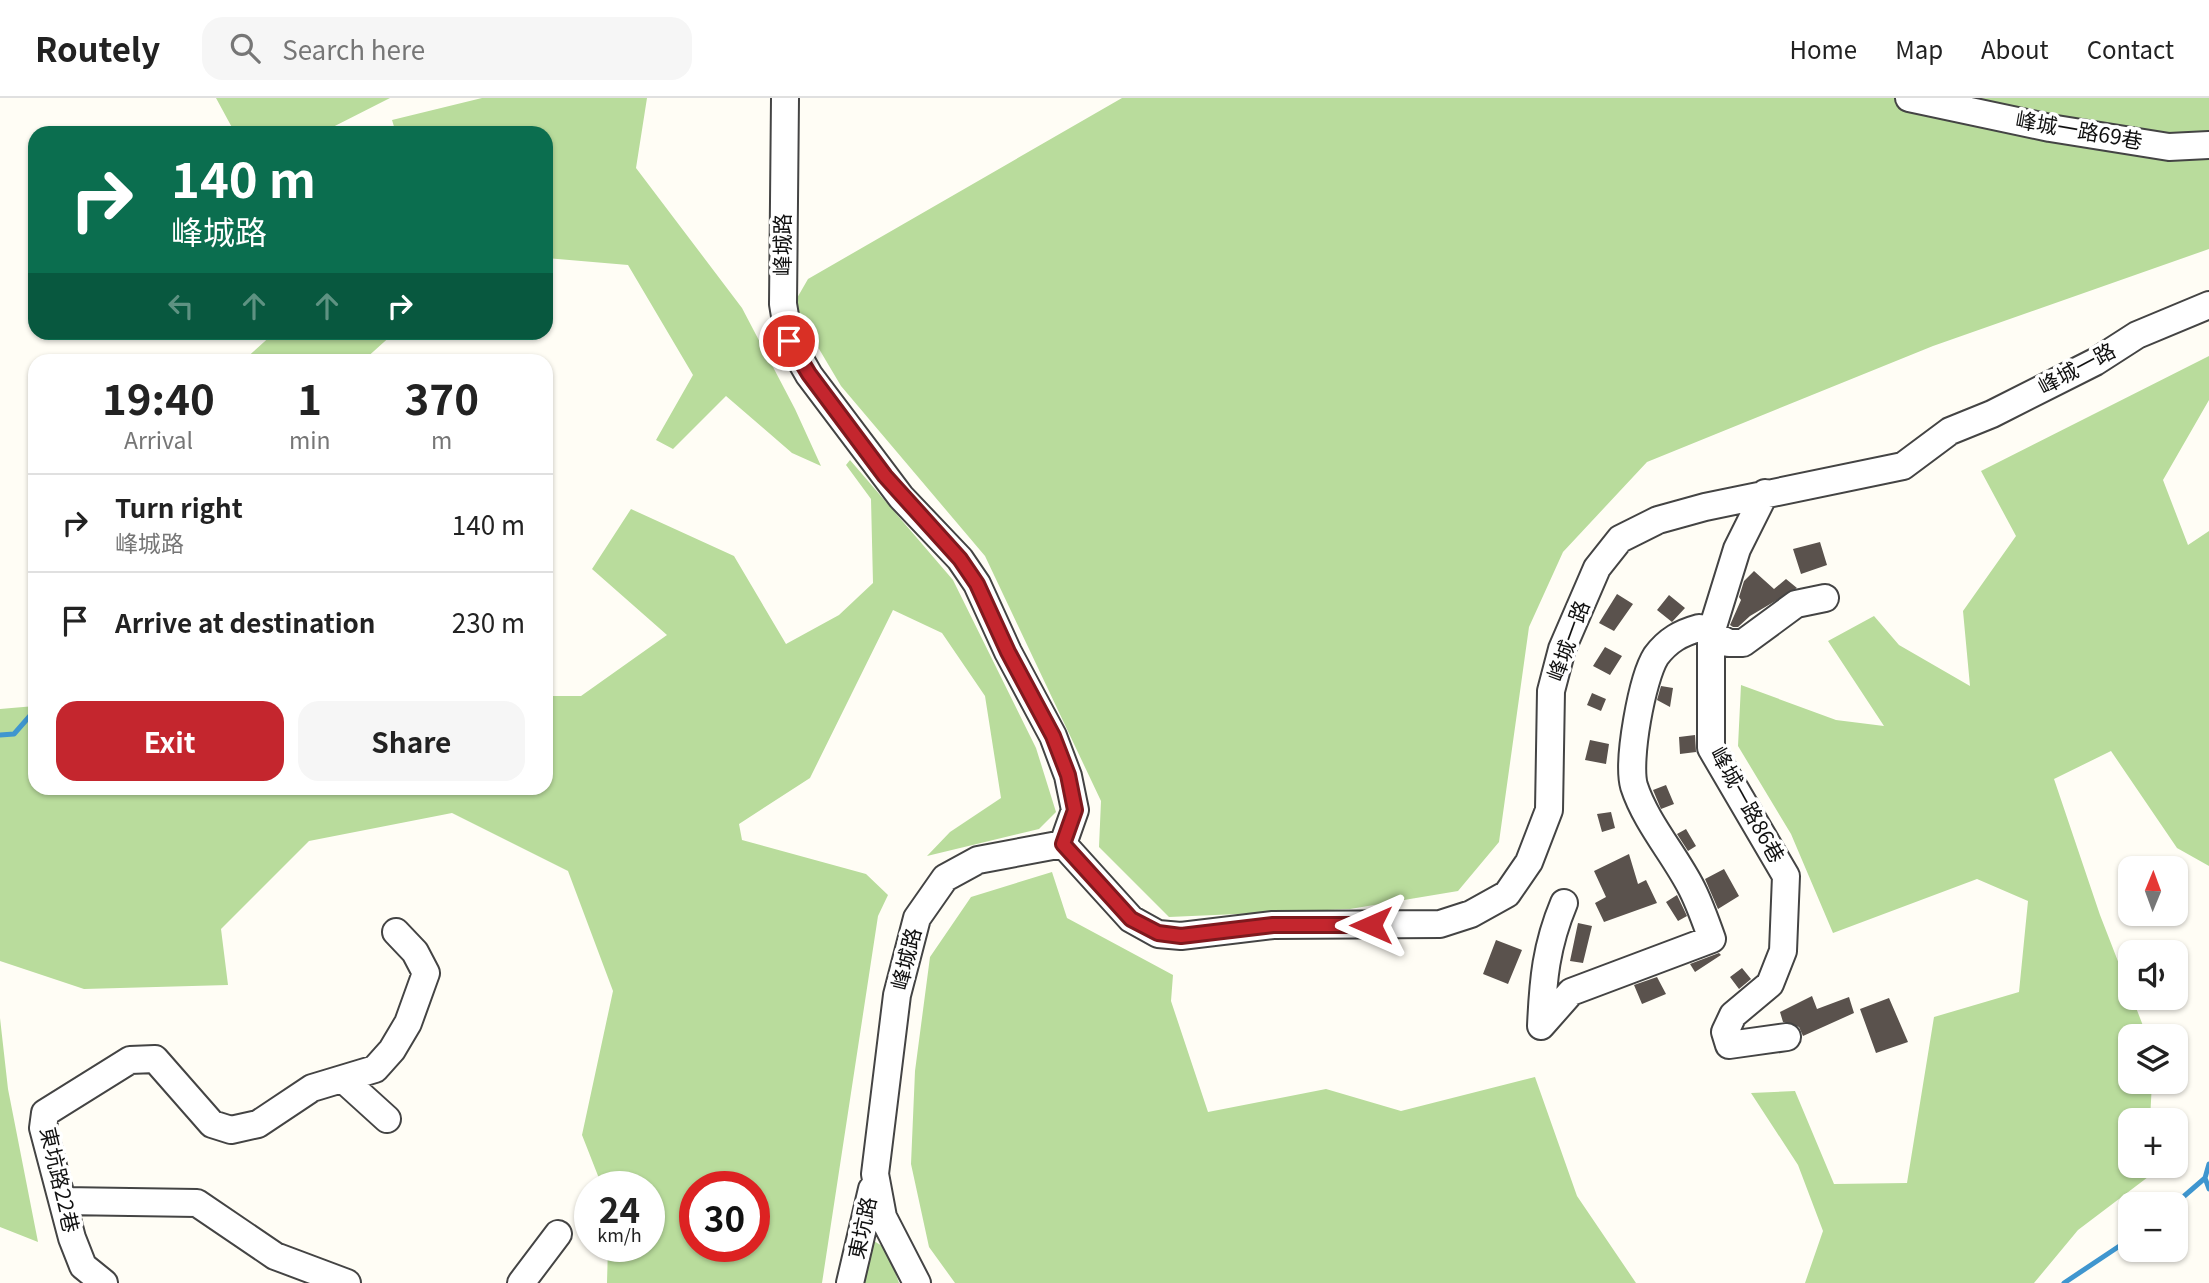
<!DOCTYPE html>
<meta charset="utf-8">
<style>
body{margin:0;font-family:Georgia,"Noto Sans TC",serif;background:#f6f6f6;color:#222;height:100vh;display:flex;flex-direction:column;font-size:26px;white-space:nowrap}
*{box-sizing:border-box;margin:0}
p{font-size:23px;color:#767676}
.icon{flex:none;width:38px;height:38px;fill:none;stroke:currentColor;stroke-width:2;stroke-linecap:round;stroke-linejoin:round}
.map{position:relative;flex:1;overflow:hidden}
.details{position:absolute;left:28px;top:256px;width:525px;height:441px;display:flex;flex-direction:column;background:#fff;border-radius:21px;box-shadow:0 2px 5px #0004}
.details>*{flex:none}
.top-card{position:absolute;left:28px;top:28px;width:525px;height:214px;border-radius:21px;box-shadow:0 2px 5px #0004;background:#0b6e4f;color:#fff;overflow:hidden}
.needle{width:46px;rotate:1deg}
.controls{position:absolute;left:2118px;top:758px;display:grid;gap:14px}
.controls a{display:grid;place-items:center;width:70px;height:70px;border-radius:14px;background:#fff;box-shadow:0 2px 5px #0004;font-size:35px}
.speed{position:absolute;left:574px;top:1073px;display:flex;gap:14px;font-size:35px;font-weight:700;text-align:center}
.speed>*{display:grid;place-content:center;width:91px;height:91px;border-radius:50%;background:#fff;box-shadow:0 2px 5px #0004;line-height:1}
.speed small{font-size:18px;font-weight:400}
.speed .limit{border:10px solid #d22;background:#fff;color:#111}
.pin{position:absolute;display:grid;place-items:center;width:60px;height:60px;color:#fff;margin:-30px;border:4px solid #fff;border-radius:50%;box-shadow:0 2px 7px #0007}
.me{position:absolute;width:77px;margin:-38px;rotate:270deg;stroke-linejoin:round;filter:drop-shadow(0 0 5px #0008)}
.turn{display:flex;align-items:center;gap:24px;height:147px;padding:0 28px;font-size:32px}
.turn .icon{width:91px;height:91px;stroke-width:2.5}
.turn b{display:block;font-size:49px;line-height:60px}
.lanes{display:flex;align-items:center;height:66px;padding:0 28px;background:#0003;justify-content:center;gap:35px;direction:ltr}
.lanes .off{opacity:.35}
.eta{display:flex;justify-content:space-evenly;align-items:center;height:119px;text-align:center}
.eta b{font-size:42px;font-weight:700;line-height:49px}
.cta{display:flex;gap:14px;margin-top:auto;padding:14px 28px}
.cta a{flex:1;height:80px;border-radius:21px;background:#c4262e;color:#fff;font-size:28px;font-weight:700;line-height:80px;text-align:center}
.cta a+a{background:#f6f6f6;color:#222}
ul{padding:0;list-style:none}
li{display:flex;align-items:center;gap:21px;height:98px;padding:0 28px;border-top:2px solid #e0e0e0}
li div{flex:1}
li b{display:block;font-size:26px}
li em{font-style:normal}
header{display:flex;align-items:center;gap:42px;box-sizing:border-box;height:98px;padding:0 35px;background:#fff;border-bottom:2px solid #e0e0e0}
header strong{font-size:33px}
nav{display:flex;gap:38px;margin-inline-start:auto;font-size:24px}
.search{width:490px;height:63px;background:#f6f6f6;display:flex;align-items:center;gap:18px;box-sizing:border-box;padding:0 24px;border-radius:21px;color:#767676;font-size:26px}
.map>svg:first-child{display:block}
.forest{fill:#b9dc9c;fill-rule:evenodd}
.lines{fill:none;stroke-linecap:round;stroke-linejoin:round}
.stream{stroke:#3f96cf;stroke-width:5}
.building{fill:#5a524d}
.minor-casing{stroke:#444;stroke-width:30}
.minor{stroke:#fff;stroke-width:26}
.route-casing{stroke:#7f191e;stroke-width:18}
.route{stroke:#c4262e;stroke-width:12}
.labels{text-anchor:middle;stroke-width:7;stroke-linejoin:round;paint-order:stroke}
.street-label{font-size:21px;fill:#111;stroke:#fff}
</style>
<header>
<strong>Routely</strong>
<div class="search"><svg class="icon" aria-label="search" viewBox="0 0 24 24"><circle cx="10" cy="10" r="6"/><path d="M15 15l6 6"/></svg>Search here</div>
<nav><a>Home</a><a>Map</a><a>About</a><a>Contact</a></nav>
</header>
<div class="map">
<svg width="2209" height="1185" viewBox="0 0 2209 1185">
<rect width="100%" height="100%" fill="#fffdf5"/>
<path class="forest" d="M216,0H390L321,35H235Z
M482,0H647L636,70L742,210L795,311L821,368L792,355L726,298L673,351L656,342L693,277L628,167L546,160V35H396L392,22Z
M1122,0H2209V151L1933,248L1647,364L1563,454L1529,529L1499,744L1458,793L1350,811L1169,819L1099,749L1101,703L985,458L841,288L793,207L808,181Z
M274,235V234L394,235L364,262H244Z
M2209,258V302L2163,382L2188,447L2209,433V768L2177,750L2111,653L2054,681L2100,817L2147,938H2130V984H2152L2150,1022H2130V1068H2148V1079L2078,1132L2034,1185H1805L1823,1133L1798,1067L1751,995L1795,993L1834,1086L1907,1085L1934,919L2019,894L2028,803L1977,781L1833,835L1791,736L1738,648L1741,587L1836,622L1884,628L1828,543L1874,518L1899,547L1970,588L1963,513L2016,438L1981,373Z
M850,362L953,482L1036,650L1056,714L1039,731L927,758L950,734L1001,700L985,598L942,535L893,512L810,680L739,726L742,742L866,776L888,797L878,818L822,1185H607L608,1148H649V1088H602L582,1037L613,893L568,773L452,715L309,743L221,831L228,887L84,891L0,863V611L35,608V690H546V598H581L667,537L592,471L631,411L734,458L786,546L839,517L873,485L871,401L846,367ZM695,1088H754V1148H695Z
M1052,774L1067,820L1173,877L1171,903L1208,1014L1326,991L1401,1013L1535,979L1577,1098L1636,1185H955L929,1149L911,1066L915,973L930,859L971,799Z
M0,920L8,991L38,1144L0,1129Z
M874,1143L887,1151L899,1185H861Z"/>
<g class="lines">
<path class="stream" d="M0,637L14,636L35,612
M2205,1080L2209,1091
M2175,1106L2205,1080L2209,1066
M2064,1185L2130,1141"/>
</g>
<path class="building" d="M1820,444L1827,467L1801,476L1793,451Z
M1754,473L1774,491L1786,481L1797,490L1750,518L1738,529H1733L1730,527L1741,502L1739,499L1744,483Z
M1617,496L1633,506L1614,533L1599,525Z
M1669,497L1685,510L1672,524L1657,512Z
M1605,549L1622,558L1610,577L1593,568Z
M1661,588L1673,590L1670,609L1657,602Z
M1592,595L1606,601L1601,613L1587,607Z
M1695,637L1696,654L1680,656L1679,639Z
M1590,642L1609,646L1606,666L1585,662Z
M1666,687L1674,706L1661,711L1653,692Z
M1611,714L1615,730L1602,734L1597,716Z
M1686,731L1696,748L1688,753L1677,736Z
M1629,756L1638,786L1646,782L1657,805L1604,824L1595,805L1606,799L1594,773Z
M1724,771L1739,798L1718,811L1705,781Z
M1677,797L1687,818L1678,823L1666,804Z
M1578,825L1592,828L1583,865L1570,863Z
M1496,842L1522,852L1508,886L1483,876Z
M1719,855L1721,857L1695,874L1690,866Z
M1742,870L1751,881L1739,891L1730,879Z
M1657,879L1666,896L1642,906L1634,887Z
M1812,898L1817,911L1849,899L1854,915L1803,938L1799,929L1783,924L1780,914Z
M1889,900L1908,944L1876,955L1860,911Z"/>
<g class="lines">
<g class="minor-casing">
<path id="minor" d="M785,0L783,206L789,242L809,277L901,399L960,461L977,486L1008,554L1053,638L1068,678L1075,712L1063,746L978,762L945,780L917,820L897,897L875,1076L883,1119L917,1185
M1909,0L2050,30L2169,49L2209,47
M1765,395L1737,451L1711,535V650L1786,778L1783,853L1770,886L1733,917L1725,934L1729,947L1787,939
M1063,746L1131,821L1158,836L1181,838L1273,827L1440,826L1471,816L1507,796L1529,764L1549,712L1551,593L1562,551L1597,470L1620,441L1658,422L1705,409L1903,368L1950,333L1992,316L2095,264L2137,237L2209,207
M1564,805C1546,848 1543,882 1541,928L1571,894L1712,841C1706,824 1700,807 1692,791C1675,757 1646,725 1634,688C1627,663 1642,580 1656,558C1668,542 1681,535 1699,530L1729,545H1743L1796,506L1825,500
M344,982L387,1021
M63,1103L197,1105L275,1158L347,1185
M104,1185L83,1168L72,1140L43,1030L45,1015L130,962L155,961L212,1026L231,1032L258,1026L312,990L375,971L392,952L408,925L426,875L415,854L396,834
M521,1185L558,1136
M850,1185L872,1091"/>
</g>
<use href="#minor" class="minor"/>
</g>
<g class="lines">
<g class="route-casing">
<path id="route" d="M789,243L809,276L885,378L960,461L977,486L1008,554L1053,638L1068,677L1075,712L1063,746L1131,821L1158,835L1181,838L1273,827H1371"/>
</g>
<use href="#route" class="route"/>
</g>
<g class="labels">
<g class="street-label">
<text transform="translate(2079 33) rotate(10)" y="7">峰城一路69巷</text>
<text transform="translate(783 147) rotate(-90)" y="7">峰城路</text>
<text transform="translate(2077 271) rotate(-28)" y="7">峰城一路</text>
<text transform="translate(1569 543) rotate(-70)" y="7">峰城一路</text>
<text transform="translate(1747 707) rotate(61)" y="7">峰城一路86巷</text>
<text transform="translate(907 861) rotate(-76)" y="7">峰城路</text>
<text transform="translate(59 1082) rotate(77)" y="7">東坑路22巷</text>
<text transform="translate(863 1130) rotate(-78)" y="7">東坑路</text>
</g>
</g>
</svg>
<div class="controls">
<a><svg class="needle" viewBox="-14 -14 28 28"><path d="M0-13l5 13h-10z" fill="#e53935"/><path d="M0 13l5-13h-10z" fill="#767676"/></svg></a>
<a><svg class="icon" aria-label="sound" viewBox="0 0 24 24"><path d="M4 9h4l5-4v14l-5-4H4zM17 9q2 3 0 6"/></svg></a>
<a><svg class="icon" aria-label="layers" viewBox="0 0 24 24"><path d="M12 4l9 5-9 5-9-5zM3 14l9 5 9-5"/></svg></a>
<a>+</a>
<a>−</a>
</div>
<div class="speed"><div>24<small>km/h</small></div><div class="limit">30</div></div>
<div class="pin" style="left:789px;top:243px;background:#d93025"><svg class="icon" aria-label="arrive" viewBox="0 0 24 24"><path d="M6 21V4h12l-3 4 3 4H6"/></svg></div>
<svg class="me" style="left:1371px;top:827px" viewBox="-20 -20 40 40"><path d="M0-17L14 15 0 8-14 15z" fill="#c4262e" stroke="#fff" stroke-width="4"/></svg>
<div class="top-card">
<div class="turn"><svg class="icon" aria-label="right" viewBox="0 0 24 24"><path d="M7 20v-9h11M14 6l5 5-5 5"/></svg><div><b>140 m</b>峰城路</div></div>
<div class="lanes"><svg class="icon off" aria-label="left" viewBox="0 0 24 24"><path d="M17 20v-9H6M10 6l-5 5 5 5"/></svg><svg class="icon off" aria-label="ahead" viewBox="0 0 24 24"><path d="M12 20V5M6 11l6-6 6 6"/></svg><svg class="icon off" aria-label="ahead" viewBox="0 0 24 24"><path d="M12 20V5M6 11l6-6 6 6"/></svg><svg class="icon" aria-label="right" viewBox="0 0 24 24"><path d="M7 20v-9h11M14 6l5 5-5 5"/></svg></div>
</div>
<section class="details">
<div class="eta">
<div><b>19:40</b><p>Arrival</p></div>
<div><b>1</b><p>min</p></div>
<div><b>370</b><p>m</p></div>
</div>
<ul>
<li><svg class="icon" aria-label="right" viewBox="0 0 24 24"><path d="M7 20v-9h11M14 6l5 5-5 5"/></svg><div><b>Turn right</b><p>峰城路</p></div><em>140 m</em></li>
<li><svg class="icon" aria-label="arrive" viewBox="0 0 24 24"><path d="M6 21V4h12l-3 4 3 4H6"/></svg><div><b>Arrive at destination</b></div><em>230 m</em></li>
</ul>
<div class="cta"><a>Exit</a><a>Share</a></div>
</section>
</div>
